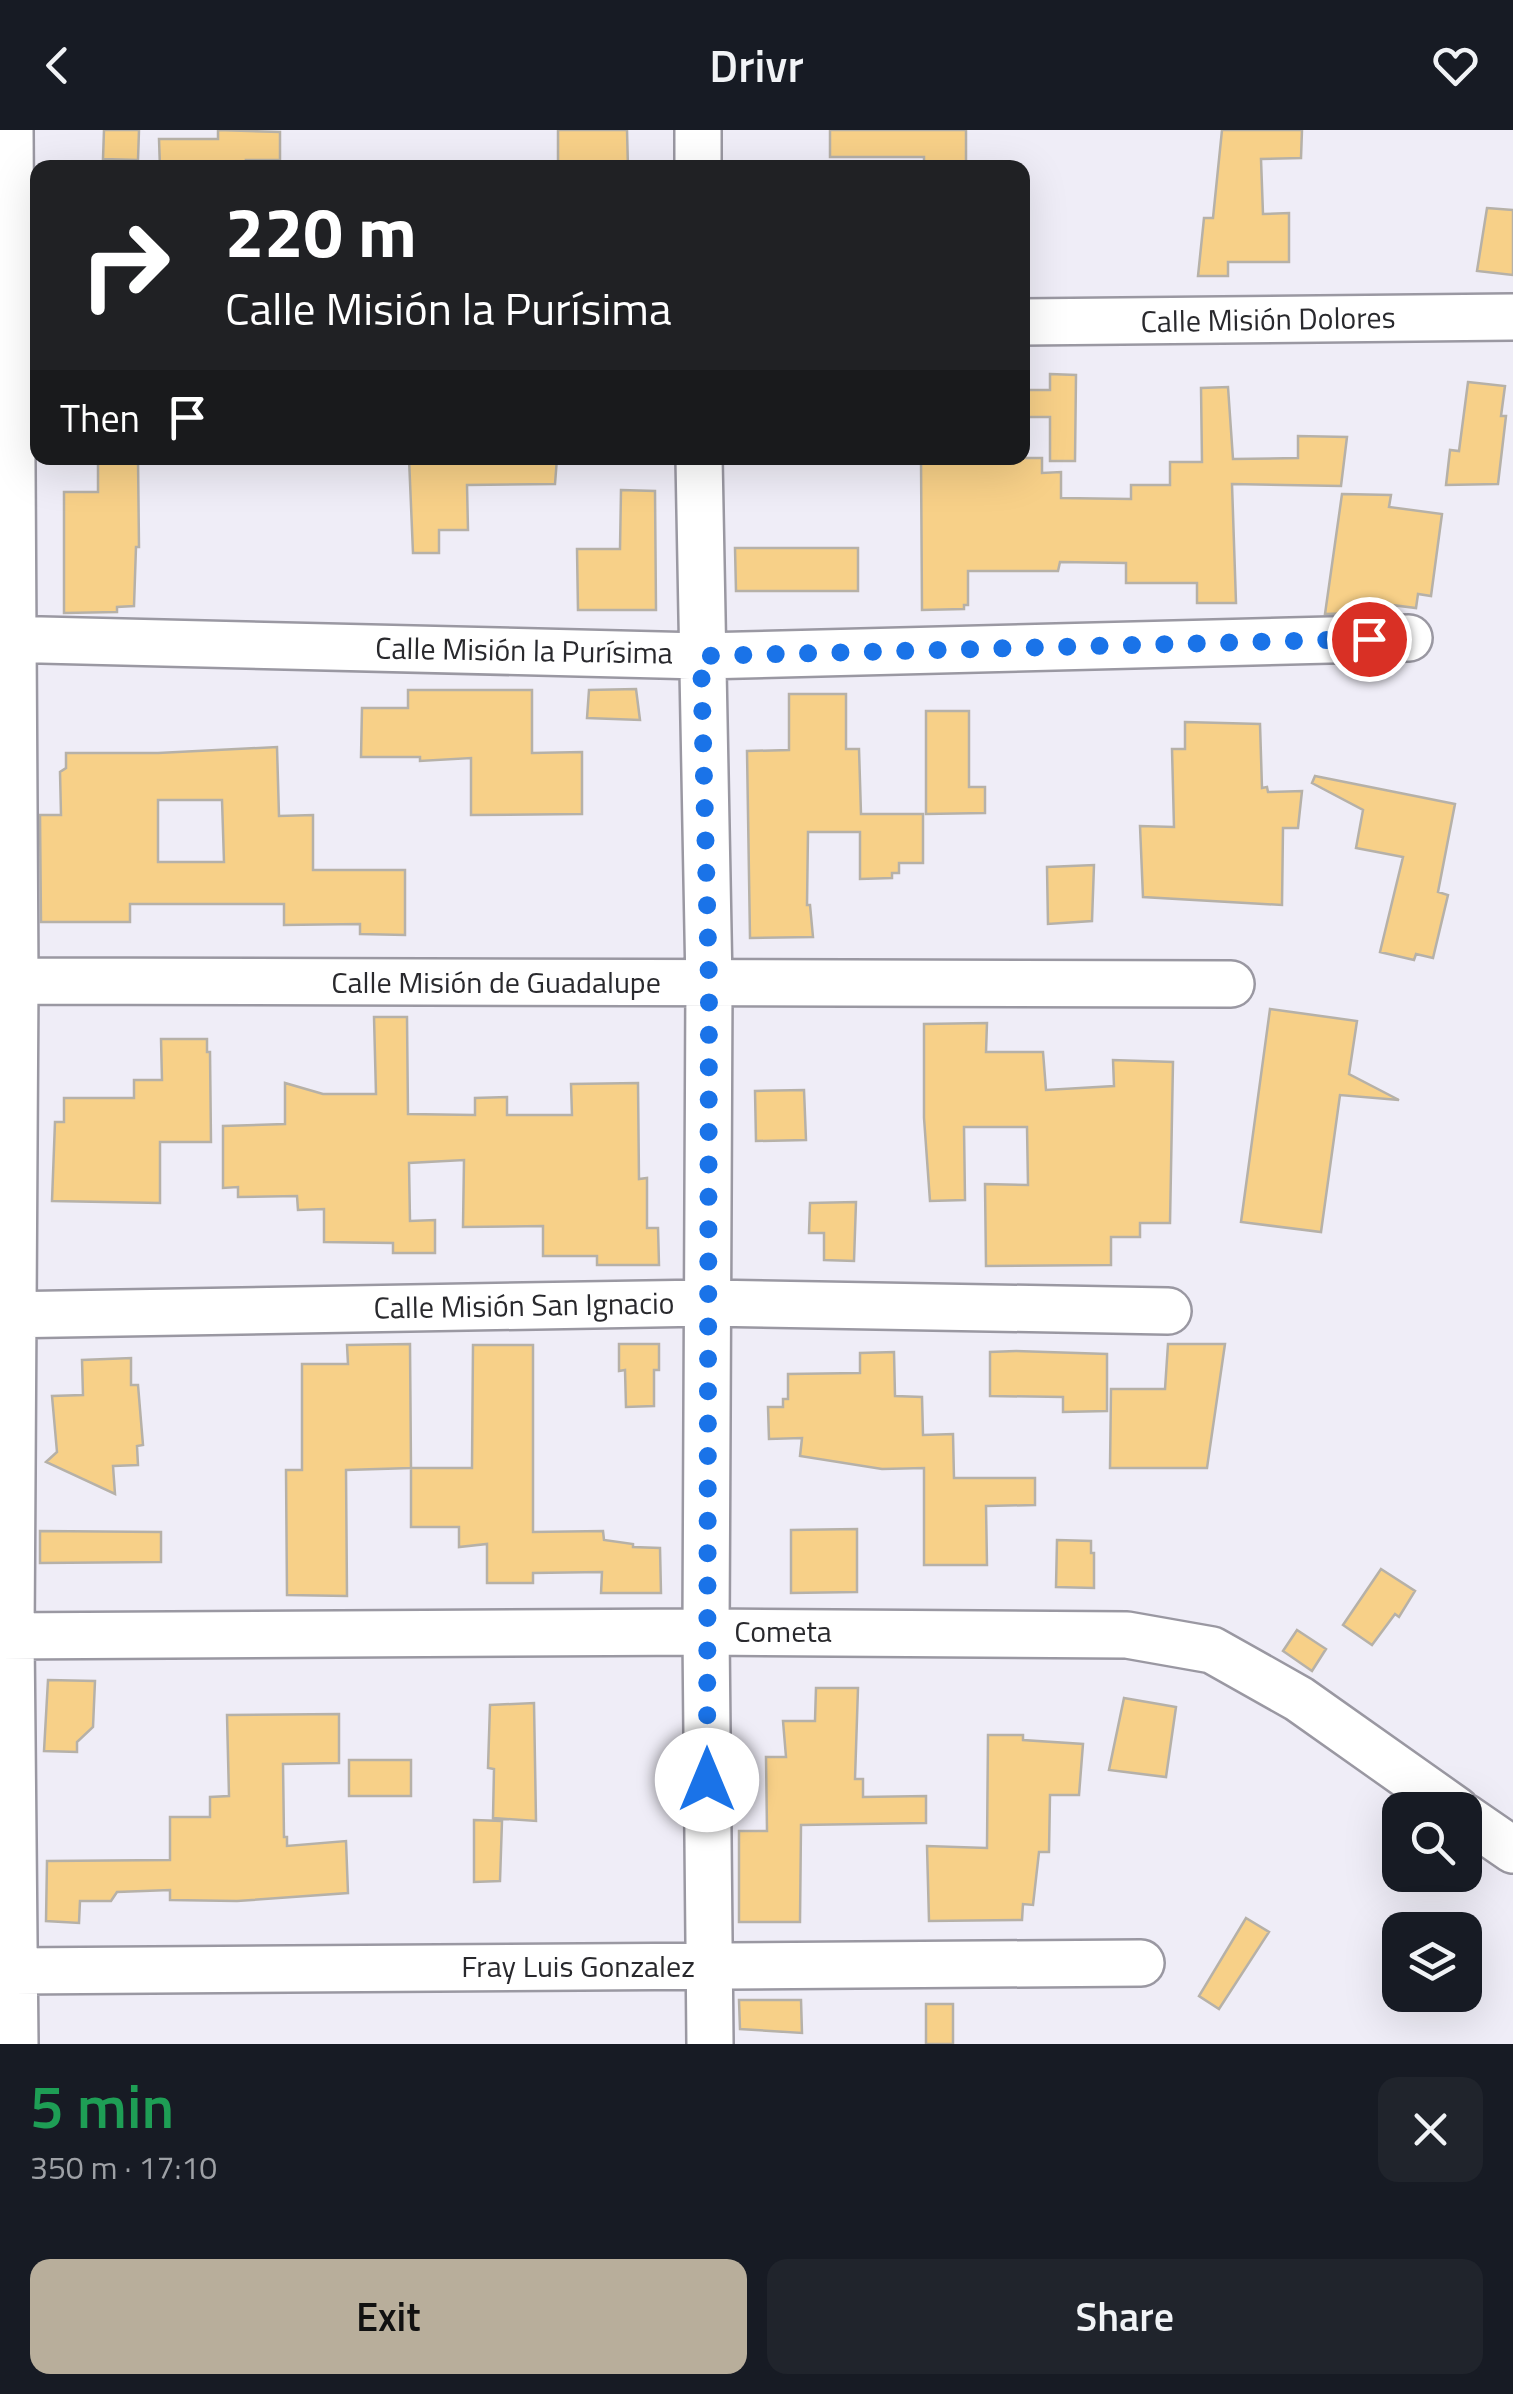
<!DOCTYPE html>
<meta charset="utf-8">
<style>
body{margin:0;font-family:"Titillium Web",sans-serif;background:#20242c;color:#f1f3f6;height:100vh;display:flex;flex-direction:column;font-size:38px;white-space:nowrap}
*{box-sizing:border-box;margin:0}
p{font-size:32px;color:#9ea1a6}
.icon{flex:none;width:55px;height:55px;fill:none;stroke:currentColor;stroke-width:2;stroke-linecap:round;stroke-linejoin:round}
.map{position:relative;height:1914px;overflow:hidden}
.panel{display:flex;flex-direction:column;background:#171b24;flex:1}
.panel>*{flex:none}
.hud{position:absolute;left:30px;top:30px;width:1000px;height:305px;border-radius:20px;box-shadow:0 10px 40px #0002;background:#202124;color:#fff;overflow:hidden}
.tools{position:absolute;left:1382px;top:1662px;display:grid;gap:20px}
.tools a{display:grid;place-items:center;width:100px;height:100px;border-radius:20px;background:#171b24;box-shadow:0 10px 40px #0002;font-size:50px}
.pin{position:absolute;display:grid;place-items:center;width:85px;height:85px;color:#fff;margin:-42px;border:5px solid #fff;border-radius:50%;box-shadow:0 2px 10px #0007}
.me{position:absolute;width:110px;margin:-55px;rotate:0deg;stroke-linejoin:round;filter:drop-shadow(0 0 8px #0008)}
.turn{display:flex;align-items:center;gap:35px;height:210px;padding:0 30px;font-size:45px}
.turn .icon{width:130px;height:130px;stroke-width:2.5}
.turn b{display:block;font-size:70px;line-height:85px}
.then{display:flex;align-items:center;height:95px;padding:0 30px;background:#0003;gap:20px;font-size:38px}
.round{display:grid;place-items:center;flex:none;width:105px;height:105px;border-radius:20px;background:#20242c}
.head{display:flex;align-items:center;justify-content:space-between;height:170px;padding:0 30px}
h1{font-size:60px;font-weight:600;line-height:75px;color:#1e9e55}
.cta{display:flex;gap:20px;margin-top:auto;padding:20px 30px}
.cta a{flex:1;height:115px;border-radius:20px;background:#b8ae9b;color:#111;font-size:40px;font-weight:600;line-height:115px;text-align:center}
.cta a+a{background:#20242c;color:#f1f3f6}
header{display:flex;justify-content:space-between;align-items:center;height:130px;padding:0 30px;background:#171b24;font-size:45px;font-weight:600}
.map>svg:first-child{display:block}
.building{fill:#f7d088;stroke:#b6b1a8;stroke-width:2.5;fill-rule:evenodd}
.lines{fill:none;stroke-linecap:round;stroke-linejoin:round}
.minor-casing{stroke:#9a98a2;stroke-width:50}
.minor{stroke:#fff;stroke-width:45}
.route{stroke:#1a73e8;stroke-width:18;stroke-dasharray:0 32.4}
.labels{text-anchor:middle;stroke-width:8;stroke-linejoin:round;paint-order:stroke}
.street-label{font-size:30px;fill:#29292d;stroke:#fff}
</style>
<header><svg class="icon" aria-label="back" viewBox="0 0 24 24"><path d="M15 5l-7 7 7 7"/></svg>Drivr<svg class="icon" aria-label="heart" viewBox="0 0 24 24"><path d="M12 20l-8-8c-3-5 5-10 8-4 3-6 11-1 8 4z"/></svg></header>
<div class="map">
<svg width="1513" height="1914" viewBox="0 0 1513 1914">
<rect width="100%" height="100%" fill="#efedf7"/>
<path class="building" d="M104,0H139L138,30L103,29Z
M218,0L280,2V30H246L247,38H160L159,9H218Z
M558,0H627L628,38H558Z
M830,0H966V38H924V27H830Z
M1222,0H1302L1301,28L1261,29L1263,84L1289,83V132H1228V146H1198L1204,88H1213Z
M1487,78L1513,80V145L1477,141Z
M1050,244L1076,245L1075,331H1050V287H1022V260H1050Z
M1468,252L1505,256L1501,286H1506L1498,354L1446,355L1450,320L1459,321Z
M1228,257L1233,329L1298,328V306L1347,307L1341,356L1232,354L1236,473H1197V453H1126V433L1060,432L1058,441H968V475H964V479L922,480L921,328H1042V343L1061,342V368L1131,369V355H1170V332H1202L1201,258Z
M98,328H138L139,417H136L134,476L117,477V482L64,483V362H98Z
M409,328H557L555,354L467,355L468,400H439V423H413Z
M621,360L655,361L656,480H578L577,419H620Z
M1342,364L1391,365L1389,377L1442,384L1431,466L1418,464L1416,478L1360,471L1359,483L1325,484Z
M735,418H858V461H736Z
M636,559L640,590L587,588L589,560Z
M408,560H532V623L582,622V684L471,685V628L420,631V627H361L362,578H408Z
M789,564H846V619H859L861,684H923V733H899V743H892V748L860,749V702H808L807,775H810L813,807L750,808L747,621L789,620Z
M926,581H969V657H985V683L926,684Z
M1185,592L1260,594L1262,658L1267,657L1268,662L1302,661L1298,698H1283L1282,775L1143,767L1140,696L1174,697L1172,619H1185Z
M277,617L279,686L313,685V740H405V805L360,804V794L284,795V774H130V792H41L40,685H61L60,642L66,638V623H158ZM158,670H222L224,732H158Z
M1315,646L1455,674L1438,762L1448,765L1433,828L1416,824L1414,830L1380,822L1403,727L1356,718L1363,680L1312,653Z
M1094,735L1092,791L1048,794L1047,737Z
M1270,879L1357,891L1349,944L1399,970L1340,965L1321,1102L1241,1092Z
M374,887H407L408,984L475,985V968L507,967V985H572L571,954L638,953L639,1049L647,1048V1098H658L659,1135H597V1126H543V1096L463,1097L464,1030L409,1033L410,1091L435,1090V1123H393V1113L324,1112V1079L298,1080L297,1066L238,1067V1057L223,1058V996L285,994V953L323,964H376Z
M987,893L986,922H1043L1046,960L1114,956L1113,930L1173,932L1170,1093H1140V1107H1111V1135L986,1136L985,1054L1028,1055L1027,997H964L965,1070L930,1071L924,988V894Z
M161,909H207V922H210L211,1012H160V1073L52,1071L55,992H64V968H134V950H162Z
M804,960L806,1010L756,1011L755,961Z
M856,1072L854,1131L824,1130V1103H809L810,1073Z
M410,1214L411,1338L346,1340L347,1466L287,1465L286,1340H302V1234H348L347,1215Z
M619,1214H659V1240H654V1276L626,1277L625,1240L619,1241Z
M1168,1214H1225L1207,1338H1110L1111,1259H1165Z
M473,1215H533V1402L603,1401L604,1410L633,1414V1417L660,1418L661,1463H601L602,1442L533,1443V1453H487V1414L459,1417V1397H411V1338H472Z
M1016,1221L1107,1224V1281L1063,1282V1267L990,1266V1222Z
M894,1222L895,1266L922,1267L923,1305L953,1304L954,1348H1035V1375L986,1376L987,1435H924V1338L882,1339L800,1326L802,1308L769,1309L768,1277H783V1269H788V1244L860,1243V1223Z
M131,1228V1255H138L143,1315L137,1316L138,1335L113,1336L115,1364L46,1332L57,1322L52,1266L83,1265L82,1230Z
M857,1399V1462L791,1463V1400Z
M40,1401L161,1402V1432L40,1433Z
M1057,1410L1091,1411V1423H1094V1458L1056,1457Z
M1381,1439L1415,1461L1399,1487L1395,1484L1372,1515L1343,1495Z
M1297,1500L1326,1519L1312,1541L1283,1521Z
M48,1550L95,1551L93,1597L77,1612V1622L44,1621Z
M816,1558H858L855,1649H863V1667L926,1666V1693L801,1695L800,1792H739V1701H767L766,1627H786L783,1591H815Z
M1124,1568L1176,1577L1166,1647L1109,1640Z
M534,1573L536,1691L493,1688L494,1639L488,1638L490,1575Z
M339,1584V1633L283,1634L284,1707H287V1716L346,1711L348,1763L237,1771L170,1770V1760L117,1762L111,1771H80L79,1793L46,1791L47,1731L170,1730V1687H210V1667L229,1666L227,1585Z
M988,1605H1023V1610L1083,1614L1079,1665H1050L1049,1722H1039L1033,1775L1023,1774L1022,1790L929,1791L927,1716L987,1718Z
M349,1630H411V1666H349Z
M474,1690L502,1691L500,1751L474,1752Z
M1246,1788L1269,1802L1219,1879L1199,1866Z
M739,1870H801L802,1903L740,1899Z
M926,1874H953V1914H926Z"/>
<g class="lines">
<g class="minor-casing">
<path id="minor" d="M10,0L15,850L11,1506L15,1914
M698,38V0
M1022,192L1513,187
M699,328L709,854L706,1502L710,1914
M0,509L701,526L1409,508
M0,851L1231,854
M0,1185L707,1173L1168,1181
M0,1506L706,1502L1127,1505L1212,1520L1299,1569L1456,1680
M1465,1687L1513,1720
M14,1841L1141,1833"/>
</g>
<use href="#minor" class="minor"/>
</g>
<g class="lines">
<path class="route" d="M707,1650L709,854L701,526L1369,509"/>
</g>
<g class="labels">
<g class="street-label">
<text transform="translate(1268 190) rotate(-1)" y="10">Calle Misión Dolores</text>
<text transform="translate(524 521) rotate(1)" y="10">Calle Misión la Purísima</text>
<text x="496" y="863">Calle Misión de Guadalupe</text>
<text transform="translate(524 1176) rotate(-1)" y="10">Calle Misión San Ignacio</text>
<text x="783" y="1512">Cometa</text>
<text x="578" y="1847">Fray Luis Gonzalez</text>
</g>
</g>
</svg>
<div class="tools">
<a><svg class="icon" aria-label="search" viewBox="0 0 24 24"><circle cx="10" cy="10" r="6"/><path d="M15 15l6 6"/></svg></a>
<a><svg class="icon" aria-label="layers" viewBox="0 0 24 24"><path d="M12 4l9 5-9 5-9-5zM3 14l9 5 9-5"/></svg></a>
</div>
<div class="pin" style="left:1369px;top:509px;background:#d93025"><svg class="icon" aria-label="arrive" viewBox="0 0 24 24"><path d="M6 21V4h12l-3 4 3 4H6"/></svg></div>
<svg class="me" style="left:707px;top:1650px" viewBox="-20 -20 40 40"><circle r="19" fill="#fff"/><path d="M0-13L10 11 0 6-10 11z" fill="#1a73e8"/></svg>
<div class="hud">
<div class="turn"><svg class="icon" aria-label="right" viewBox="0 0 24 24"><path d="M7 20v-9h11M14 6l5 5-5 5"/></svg><div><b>220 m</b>Calle Misión la Purísima</div></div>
<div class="then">Then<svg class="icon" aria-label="arrive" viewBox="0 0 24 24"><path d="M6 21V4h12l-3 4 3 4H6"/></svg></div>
</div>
</div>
<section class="panel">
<div class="head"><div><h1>5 min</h1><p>350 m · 17:10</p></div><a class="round"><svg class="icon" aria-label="close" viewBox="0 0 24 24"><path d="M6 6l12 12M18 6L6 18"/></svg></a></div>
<div class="cta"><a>Exit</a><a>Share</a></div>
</section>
